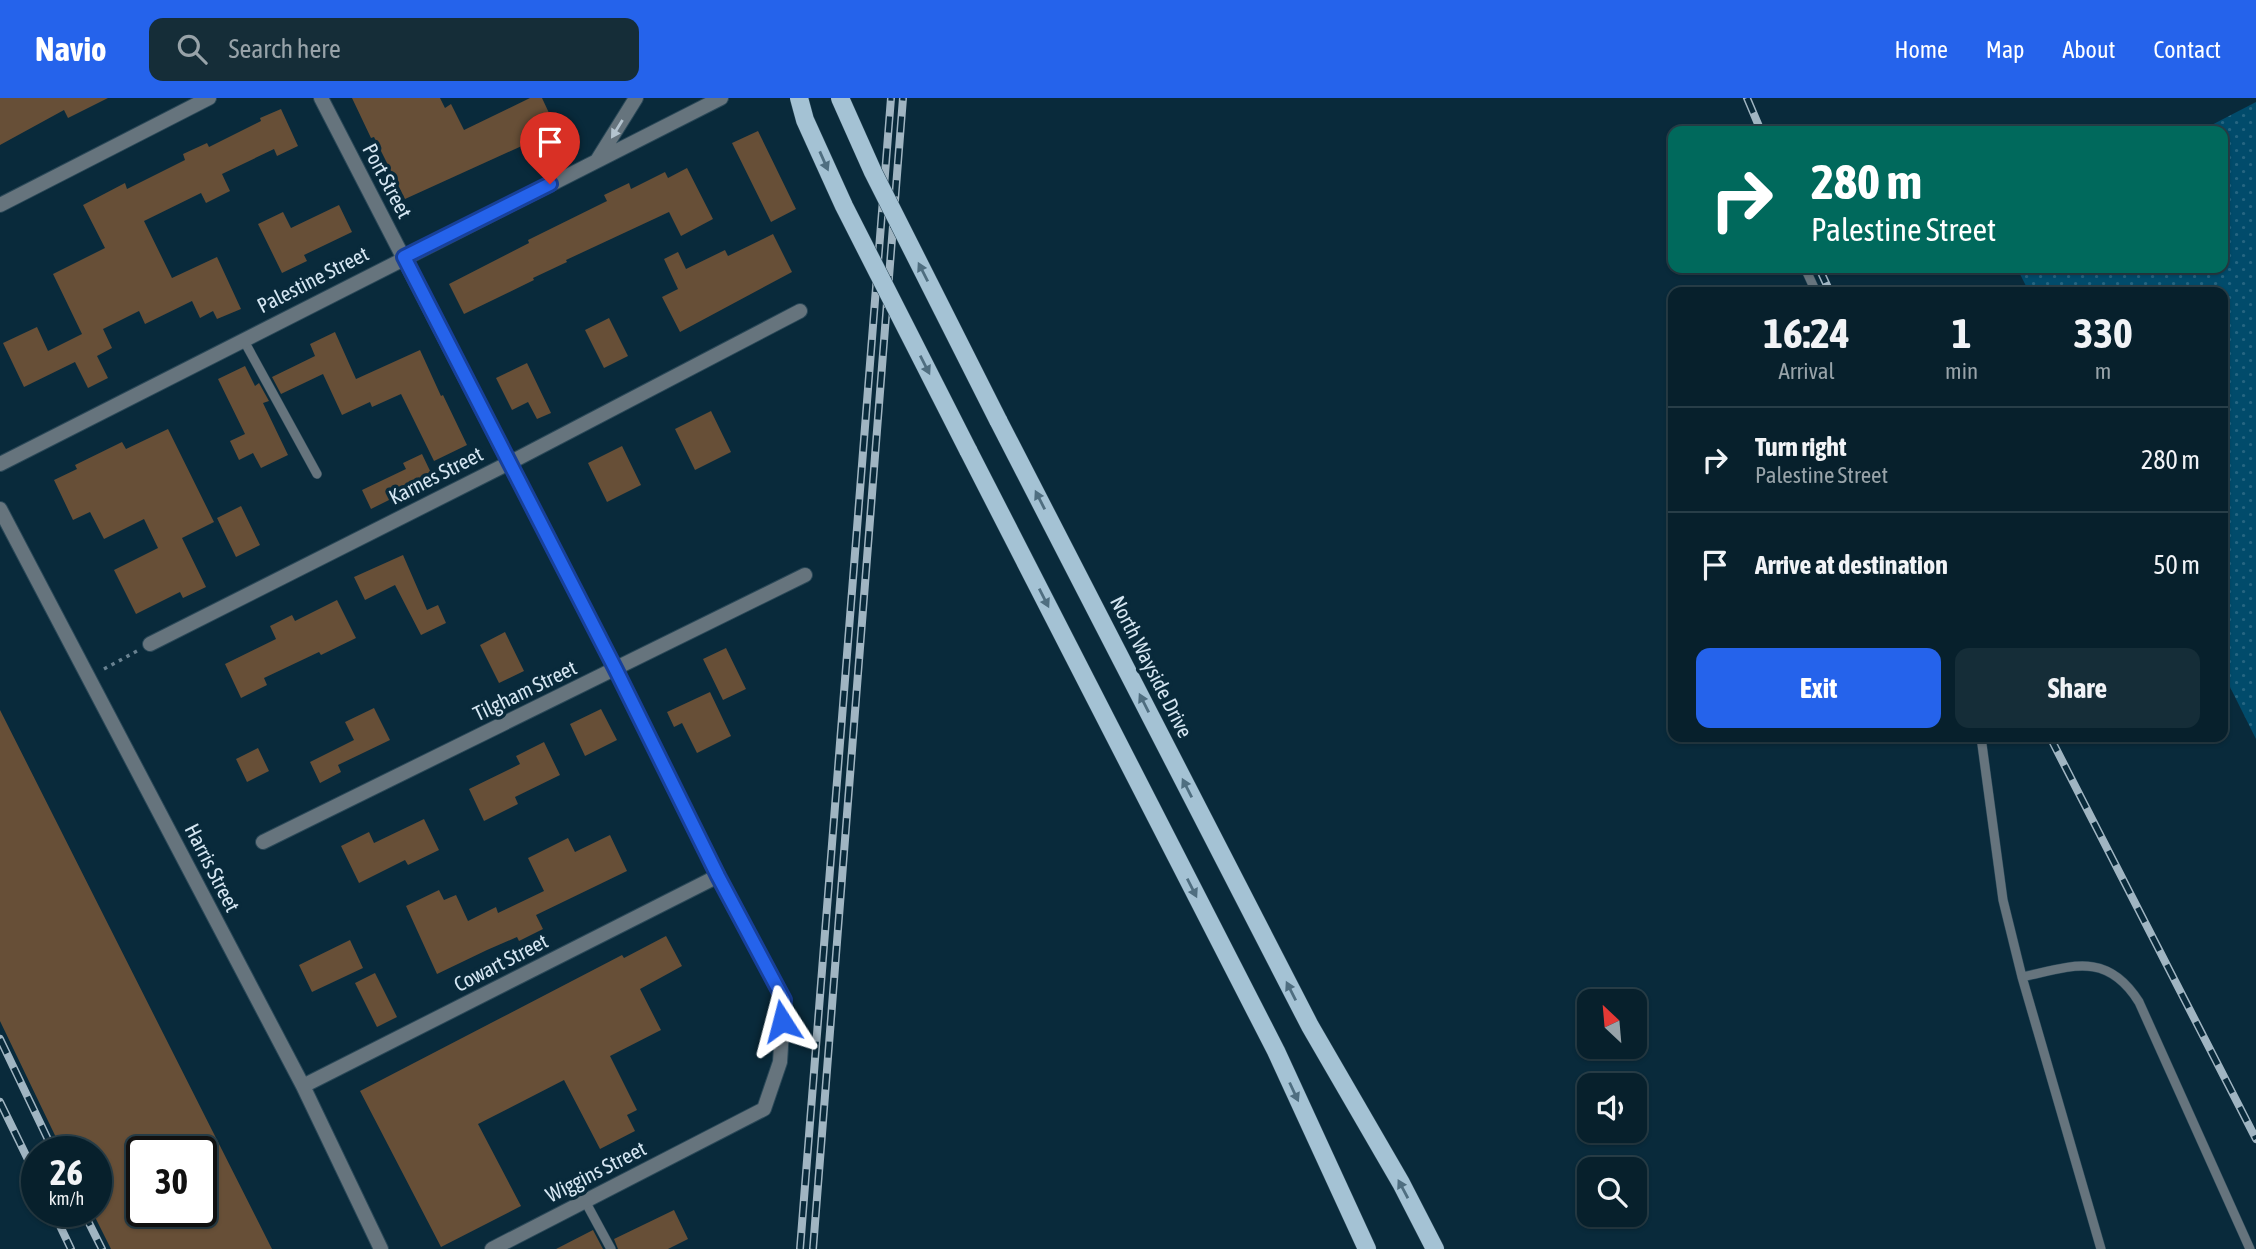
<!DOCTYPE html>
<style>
body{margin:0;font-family:"Asap Condensed",sans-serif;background:#152d38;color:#f1f3f6;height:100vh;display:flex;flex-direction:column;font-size:26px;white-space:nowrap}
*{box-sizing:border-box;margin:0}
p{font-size:23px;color:#98a3a9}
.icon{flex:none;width:38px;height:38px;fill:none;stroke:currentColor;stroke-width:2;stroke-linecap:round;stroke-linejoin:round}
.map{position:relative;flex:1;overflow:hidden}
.sheet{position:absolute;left:1668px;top:189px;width:560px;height:455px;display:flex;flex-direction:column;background:#07202c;border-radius:14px;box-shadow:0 2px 5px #0004,0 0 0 2px #283e48}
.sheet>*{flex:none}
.top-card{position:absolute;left:1668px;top:28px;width:560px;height:147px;border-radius:14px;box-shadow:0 2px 5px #0004,0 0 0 2px #283e48;background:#00695c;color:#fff;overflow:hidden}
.needle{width:46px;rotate:334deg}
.controls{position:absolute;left:1577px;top:891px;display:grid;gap:14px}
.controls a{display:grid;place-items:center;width:70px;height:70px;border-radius:14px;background:#07202c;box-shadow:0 2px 5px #0004,0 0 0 2px #283e48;font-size:35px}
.speed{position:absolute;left:21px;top:1038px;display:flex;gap:14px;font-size:35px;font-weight:700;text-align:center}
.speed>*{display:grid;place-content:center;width:91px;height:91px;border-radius:50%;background:#07202c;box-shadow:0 2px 5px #0004,0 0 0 2px #283e48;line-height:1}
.speed small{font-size:18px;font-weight:400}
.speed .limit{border:4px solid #111;border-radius:10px;background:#fff;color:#111}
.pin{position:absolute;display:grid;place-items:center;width:60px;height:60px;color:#fff;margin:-72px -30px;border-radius:50% 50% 50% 0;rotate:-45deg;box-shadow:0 0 7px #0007}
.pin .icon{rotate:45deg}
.me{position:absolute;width:77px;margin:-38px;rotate:351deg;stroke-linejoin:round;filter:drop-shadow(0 0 5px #0008)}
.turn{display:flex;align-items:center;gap:24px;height:147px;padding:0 28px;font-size:32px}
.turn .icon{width:91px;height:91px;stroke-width:2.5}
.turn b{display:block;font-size:49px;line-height:60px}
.eta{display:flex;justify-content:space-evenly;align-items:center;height:119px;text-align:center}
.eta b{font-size:42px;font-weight:700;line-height:49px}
.action{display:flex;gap:14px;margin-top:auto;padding:14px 28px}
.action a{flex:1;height:80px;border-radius:14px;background:#2563eb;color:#fff;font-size:28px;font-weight:700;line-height:80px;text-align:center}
.action a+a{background:#152d38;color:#f1f3f6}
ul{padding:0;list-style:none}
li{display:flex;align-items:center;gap:21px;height:105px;padding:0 28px;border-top:2px solid #283e48}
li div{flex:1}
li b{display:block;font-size:26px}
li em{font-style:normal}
header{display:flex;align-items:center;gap:42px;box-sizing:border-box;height:98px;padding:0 35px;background:#2563eb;color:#fff}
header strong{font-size:33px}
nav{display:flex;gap:38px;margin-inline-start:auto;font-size:24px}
.search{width:490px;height:63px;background:#152d38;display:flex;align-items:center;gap:18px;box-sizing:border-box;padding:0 24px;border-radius:14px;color:#98a3a9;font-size:26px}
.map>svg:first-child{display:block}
.grass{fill:url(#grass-dots)}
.building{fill:#674f37;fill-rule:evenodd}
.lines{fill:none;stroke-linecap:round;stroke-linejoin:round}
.lane-casing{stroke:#2a4858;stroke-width:10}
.street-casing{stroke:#2a4858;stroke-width:16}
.primary-casing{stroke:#2a4858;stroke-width:19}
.path{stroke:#688190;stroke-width:3.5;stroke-dasharray:3.5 5;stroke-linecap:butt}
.lane{stroke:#66747d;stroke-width:9}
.street{stroke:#66747d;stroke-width:14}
.primary{stroke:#a4c2d4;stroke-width:18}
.rail-casing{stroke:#a0b5c2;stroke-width:8}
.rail{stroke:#092a3b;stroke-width:5;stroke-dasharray:16;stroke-linecap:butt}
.primary-bridge-casing{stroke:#2a4858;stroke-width:19;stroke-linecap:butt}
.primary-bridge{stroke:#a4c2d4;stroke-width:18}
.oneway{fill:#b4c4cf}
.oneway2{fill:#4f6e80}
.route-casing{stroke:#184099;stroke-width:18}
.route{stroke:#2563eb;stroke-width:12}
.labels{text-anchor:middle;stroke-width:7;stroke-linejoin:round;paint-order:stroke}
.street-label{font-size:21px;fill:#d5e6f2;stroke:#092a3b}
</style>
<header>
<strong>Navio</strong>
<div class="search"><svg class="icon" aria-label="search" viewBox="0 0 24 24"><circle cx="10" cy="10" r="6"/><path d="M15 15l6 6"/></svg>Search here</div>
<nav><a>Home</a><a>Map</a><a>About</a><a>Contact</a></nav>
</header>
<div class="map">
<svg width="2256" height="1151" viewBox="0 0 2256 1151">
<defs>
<pattern id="grass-dots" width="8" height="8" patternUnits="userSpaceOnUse" patternTransform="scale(1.75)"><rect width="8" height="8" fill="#014b6b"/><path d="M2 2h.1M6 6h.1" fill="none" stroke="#256581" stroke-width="1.8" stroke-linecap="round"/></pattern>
</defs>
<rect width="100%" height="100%" fill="#092a3b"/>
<path class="grass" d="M2256,4V641L2223,575L2222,194H2029L2017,170H2222V33H2200Z"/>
<path class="building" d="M0,0H108L68,20L64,12L0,47Z
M352,0H440L445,10L451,6L464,32L530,0H542L557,32L405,101L374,39L371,40Z
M281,11L298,48L277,58L274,51L222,76L230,93L206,105L201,95L144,123L172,180L217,159L241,211L217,221L213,213L200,220L192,203L145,226L139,213L103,231L112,250L97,258L108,280L88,290L75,264L24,289L3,245L37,229L48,253L82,236L53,176L105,150L83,107L125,85L127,91L185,62L183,56L207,45L209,49L261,23L260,20Z
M758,33L796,111L771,124L732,45Z
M687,70L713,121L681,138L669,114L566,162L567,164L533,180L534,182L464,216L449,186L529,145L528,142L607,103L604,97L629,85L631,91L665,74L668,80Z
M339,107L352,134L304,157L307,163L282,175L258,126L283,114L291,130Z
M773,136L792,174L680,234L662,199L678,191L664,161L678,154L686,171L725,152L728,158Z
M609,220L628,258L604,270L585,232Z
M335,234L356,281L420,252L441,298L443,297L467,347L434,363L401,296L372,309L370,304L342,317L323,276L281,296L272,279L315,258L310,246Z
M527,265L551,315L537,321L528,304L512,312L496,280Z
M245,268L255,288L259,285L269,303L263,305L288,357L261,370L253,355L239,362L230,343L245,336L218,281Z
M711,313L731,354L695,372L675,331Z
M168,331L214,424L182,440L206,489L183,500L180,494L136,516L114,472L158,450L144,421L104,441L90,414L73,422L54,382L77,371L75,367L122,344L126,351Z
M622,348L641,387L607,404L588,365Z
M422,356L432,377L391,397L393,400L371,411L362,392L406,371L403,365Z
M241,408L260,447L236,459L217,420Z
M403,457L427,512L438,507L446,525L421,537L395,487L365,502L354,479Z
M337,502L356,540L321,557L319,554L264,580L267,587L241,600L225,566L276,541L270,528L292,517L295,523Z
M505,534L524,573L499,585L480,547Z
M726,550L746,591L723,602L703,561Z
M710,594L731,638L697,655L682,625L674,629L667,614Z
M374,610L390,642L338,667L341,674L320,685L310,664L354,642L345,624Z
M601,611L617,642L585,658L570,626Z
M0,612L272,1151H111L96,1121V1054H63L0,923ZM142,1054H201V1113H142Z
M544,644L560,677L515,699L518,706L484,723L469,691L520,666L516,658Z
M258,650L269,673L247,684L236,661Z
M424,721L439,752L408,767L405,762L359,785L341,748L369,734L374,745Z
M610,737L627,773L536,817L543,831L519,843L517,839L487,852L437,876L406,808L439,792L444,802L456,797L468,823L496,809L498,815L544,793L528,760L568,740L575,754Z
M666,838L682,868L640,891L661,932L610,958L637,1012L627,1017L635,1033L600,1051L564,982L478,1026L521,1108L441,1149L360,993L622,857L624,860Z
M350,842L363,870L312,894L299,867Z
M375,875L397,919L377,929L355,885Z
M674,1112L688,1141L668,1151H618L614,1141Z
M593,1132L603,1151H556Z"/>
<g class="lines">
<g class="lane-casing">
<path id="lane" d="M1805,170L1816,194
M243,241L317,376
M1981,639L2003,802L2022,879
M585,1103L611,1151
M2101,1151L2022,879C2072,868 2107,853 2139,904L2250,1151"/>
</g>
<g class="street-casing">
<path id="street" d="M321,0L616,572L718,778L784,902L780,964L764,1011L492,1151
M598,61L636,0
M0,107L209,0
M0,366L721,0
M0,411L303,988L381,1151
M150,546L509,365L800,213
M263,744L805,477
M303,988L718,778"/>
</g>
<g class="primary-casing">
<path id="primary" d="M998,322L1310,928L1401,1085L1435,1151
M968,352L1276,953L1367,1151"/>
</g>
<path class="path" d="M104,571L137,553"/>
<use href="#lane" class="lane"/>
<use href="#street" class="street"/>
<use href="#primary" class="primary"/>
<g class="rail-casing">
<path id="rail" d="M1747,0L1761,33
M1819,170L1830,194
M2050,639L2256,1041
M0,941L54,1054
M0,1004L37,1080
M53,1113L71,1151
M83,1113L102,1151
M800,1151L891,0
M813,1151L903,0"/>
</g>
<use href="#rail" class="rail"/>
<g class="primary-bridge-casing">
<path id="primary-bridge" d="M799,0L805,22L844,108L968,352
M840,0L873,74L998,322"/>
</g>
<use href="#primary-bridge" class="primary-bridge"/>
</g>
<defs><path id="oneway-solid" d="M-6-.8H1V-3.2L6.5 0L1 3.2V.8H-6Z" transform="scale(1.75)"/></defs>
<use class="oneway" href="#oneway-solid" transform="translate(617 31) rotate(122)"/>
<g class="oneway2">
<use href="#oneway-solid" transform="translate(824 63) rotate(66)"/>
<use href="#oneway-solid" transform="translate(923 174) rotate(-117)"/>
<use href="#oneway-solid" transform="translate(925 267) rotate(63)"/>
<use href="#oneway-solid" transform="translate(1040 402) rotate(-117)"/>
<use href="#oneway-solid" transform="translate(1044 500) rotate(63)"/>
<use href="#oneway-solid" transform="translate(1144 605) rotate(-117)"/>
<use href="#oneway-solid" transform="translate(1187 690) rotate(-117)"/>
<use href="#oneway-solid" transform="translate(1192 790) rotate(63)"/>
<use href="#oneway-solid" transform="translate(1291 893) rotate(-117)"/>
<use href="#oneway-solid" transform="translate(1294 994) rotate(65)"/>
<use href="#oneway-solid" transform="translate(1403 1091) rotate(-118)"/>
</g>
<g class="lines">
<g class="route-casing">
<path id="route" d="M550,86L404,159L616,572L718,778L784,902L782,923"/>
</g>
<use href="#route" class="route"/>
</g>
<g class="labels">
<g class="street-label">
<text transform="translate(387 83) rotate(62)" y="7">Port Street</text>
<text transform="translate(313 182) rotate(-27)" y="7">Palestine Street</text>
<text transform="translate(436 378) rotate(-27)" y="7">Karnes Street</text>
<text transform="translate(1151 569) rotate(63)" y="7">North Wayside Drive</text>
<text transform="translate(525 593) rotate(-26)" y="7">Tilgham Street</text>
<text transform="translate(212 770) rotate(63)" y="7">Harris Street</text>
<text transform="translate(501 865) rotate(-27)" y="7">Cowart Street</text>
<text transform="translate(596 1074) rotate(-27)" y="7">Wiggins Street</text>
</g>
</g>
</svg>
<div class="controls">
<a><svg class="needle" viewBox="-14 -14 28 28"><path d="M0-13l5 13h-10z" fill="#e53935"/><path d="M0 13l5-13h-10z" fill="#98a3a9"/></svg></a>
<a><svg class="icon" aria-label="sound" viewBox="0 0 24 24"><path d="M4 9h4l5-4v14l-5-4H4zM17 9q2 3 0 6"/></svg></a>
<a><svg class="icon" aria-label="search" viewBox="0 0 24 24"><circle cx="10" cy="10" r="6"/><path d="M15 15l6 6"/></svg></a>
</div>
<div class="speed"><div>26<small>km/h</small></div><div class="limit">30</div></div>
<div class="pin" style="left:550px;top:86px;background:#d93025"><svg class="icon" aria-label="arrive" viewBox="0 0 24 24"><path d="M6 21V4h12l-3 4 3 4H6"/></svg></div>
<svg class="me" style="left:782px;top:923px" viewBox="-20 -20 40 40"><path d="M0-17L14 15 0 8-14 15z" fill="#2563eb" stroke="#fff" stroke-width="4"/></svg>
<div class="top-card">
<div class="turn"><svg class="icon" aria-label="right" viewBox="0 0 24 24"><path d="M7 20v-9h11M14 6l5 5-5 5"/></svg><div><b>280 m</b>Palestine Street</div></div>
</div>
<section class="sheet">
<div class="eta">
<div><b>16:24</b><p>Arrival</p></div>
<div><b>1</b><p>min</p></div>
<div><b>330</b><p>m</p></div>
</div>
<ul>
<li><svg class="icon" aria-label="right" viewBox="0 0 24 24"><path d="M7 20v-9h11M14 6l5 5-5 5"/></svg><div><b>Turn right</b><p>Palestine Street</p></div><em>280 m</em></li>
<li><svg class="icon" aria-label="arrive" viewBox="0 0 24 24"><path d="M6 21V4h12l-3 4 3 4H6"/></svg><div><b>Arrive at destination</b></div><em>50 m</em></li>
</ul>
<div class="action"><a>Exit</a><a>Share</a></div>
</section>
</div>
